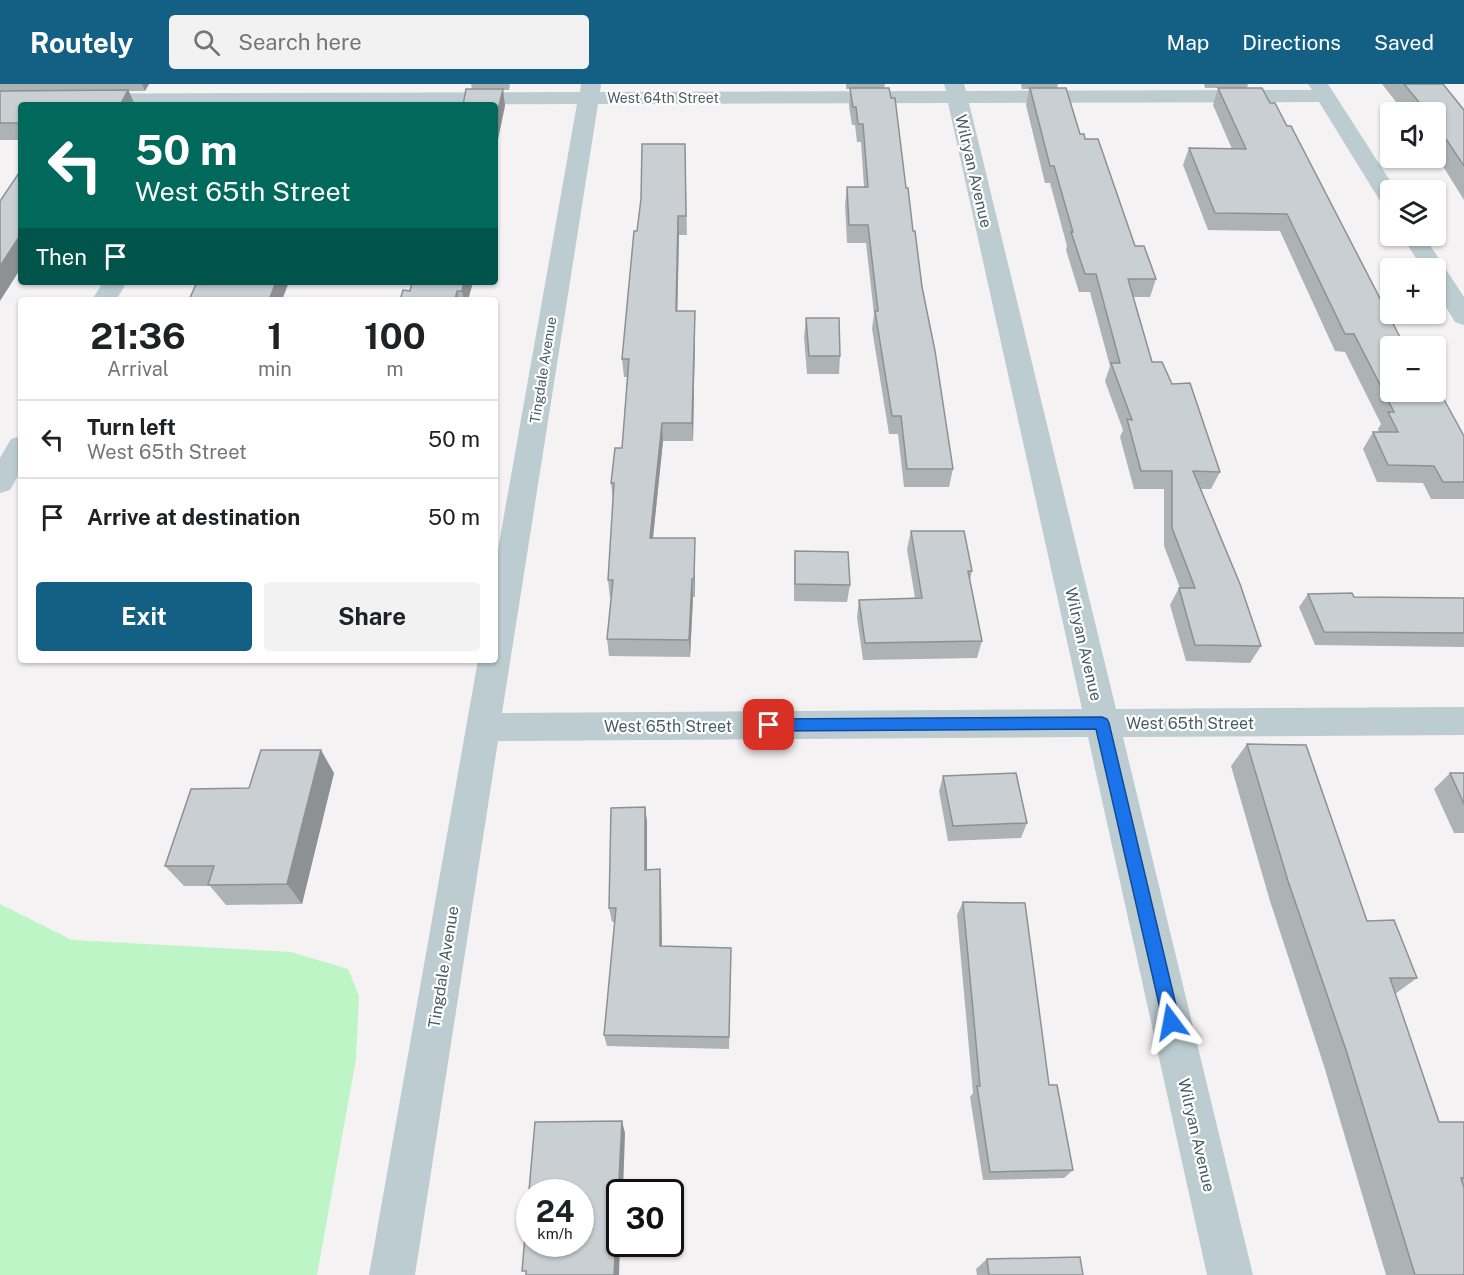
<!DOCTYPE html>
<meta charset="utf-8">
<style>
body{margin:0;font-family:"Public Sans",sans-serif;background:#f2f2f2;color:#202124;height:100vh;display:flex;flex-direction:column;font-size:22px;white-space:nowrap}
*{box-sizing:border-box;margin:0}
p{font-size:20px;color:#757577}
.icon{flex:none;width:33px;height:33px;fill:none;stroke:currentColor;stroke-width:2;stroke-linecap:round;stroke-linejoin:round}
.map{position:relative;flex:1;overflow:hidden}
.panel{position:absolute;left:18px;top:213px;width:480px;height:366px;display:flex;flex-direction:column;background:#fff;border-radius:6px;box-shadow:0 2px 4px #0004}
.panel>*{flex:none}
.hud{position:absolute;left:18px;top:18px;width:480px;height:183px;border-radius:6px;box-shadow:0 2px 4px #0004;background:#00695c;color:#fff;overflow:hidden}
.buttons{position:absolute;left:1380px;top:18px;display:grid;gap:12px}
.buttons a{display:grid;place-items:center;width:66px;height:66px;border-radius:6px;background:#fff;box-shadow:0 2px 4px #0004;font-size:30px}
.speed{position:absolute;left:516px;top:1095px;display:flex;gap:12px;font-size:30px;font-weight:700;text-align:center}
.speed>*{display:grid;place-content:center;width:78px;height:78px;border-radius:50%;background:#fff;box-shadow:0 2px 4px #0004;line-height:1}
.speed small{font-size:15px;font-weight:400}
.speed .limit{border:3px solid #111;border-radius:9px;background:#fff;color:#111}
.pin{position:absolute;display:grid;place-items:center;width:51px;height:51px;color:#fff;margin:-26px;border-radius:12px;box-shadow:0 3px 9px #0006}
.me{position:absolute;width:66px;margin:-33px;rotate:347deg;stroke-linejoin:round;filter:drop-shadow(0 0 4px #0008)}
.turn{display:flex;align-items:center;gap:21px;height:126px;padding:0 18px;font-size:27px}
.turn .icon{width:78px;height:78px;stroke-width:2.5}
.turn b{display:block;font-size:42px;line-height:51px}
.then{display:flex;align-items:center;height:57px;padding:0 18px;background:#0003;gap:12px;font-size:22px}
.eta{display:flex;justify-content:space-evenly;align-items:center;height:102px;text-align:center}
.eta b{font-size:36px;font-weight:700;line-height:42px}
.cta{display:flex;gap:12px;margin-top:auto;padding:12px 18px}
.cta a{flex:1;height:69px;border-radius:6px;background:#146085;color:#fff;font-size:24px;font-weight:700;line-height:69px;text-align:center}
.cta a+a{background:#f2f2f2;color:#202124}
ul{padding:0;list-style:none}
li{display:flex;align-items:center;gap:18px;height:78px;padding:0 18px;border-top:2px solid #e0e0e0}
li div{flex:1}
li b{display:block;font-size:22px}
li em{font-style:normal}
header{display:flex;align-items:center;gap:36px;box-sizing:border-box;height:84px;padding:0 30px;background:#146085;color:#fff}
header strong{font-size:28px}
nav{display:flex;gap:33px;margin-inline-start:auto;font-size:21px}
.search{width:420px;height:54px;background:#f2f2f2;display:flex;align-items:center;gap:15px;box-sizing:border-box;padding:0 21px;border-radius:6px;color:#757577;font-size:22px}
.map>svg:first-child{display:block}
.green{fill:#bef5c6}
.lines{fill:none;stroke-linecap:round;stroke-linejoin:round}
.minor{fill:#bcccd0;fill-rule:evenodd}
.wall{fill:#adb2b5}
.shaded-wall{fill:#8d9193}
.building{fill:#c9cfd2;stroke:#8d9193;stroke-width:1.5;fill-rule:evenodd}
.route{fill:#1a73e8;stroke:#114b97;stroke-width:1.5}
.labels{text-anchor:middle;stroke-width:4.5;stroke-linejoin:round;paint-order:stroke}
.far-street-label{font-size:14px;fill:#485c63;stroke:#fff}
.street-label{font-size:16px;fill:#485c63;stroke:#fff}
</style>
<header>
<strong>Routely</strong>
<div class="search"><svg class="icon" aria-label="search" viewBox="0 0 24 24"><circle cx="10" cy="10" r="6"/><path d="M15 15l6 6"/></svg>Search here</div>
<nav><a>Map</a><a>Directions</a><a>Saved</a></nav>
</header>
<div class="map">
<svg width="1464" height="1191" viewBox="0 0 1464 1191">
<rect width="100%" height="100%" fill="#f5f2f3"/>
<path class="green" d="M0,820L72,856L291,868L348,885L359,912L356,975L317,1191H0Z"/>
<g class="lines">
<path class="minor" d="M581,0H601L600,8L946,7L944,0H964L966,7L1312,6L1308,0H1328L1396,106H1390V122L1382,120L1319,18L969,19L1116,625L1464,623V651L1123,653L1253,1191H1207L1088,653L498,657L415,1191H369L478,576H495V482L577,20L0,22V10L580,8ZM948,19L1082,625L502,629L598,20Z
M1402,152H1424L1464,213V241L1455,238L1436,207V184H1422Z
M103,198H127L116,216H92Z
M21,352V387L10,406L0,409V374L11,355Z"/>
</g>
<path class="wall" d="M0,0H149L145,7H129L135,21H21V56H0Z
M471,0H510L509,6H503L505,22L495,21L472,5Z
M846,0H885L884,4L906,104L953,385L949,403H904L898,350H889L872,245L874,230L866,159H847L845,121L847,103H864L861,58H857L855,41H852L849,22L850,5H846Z
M1021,0H1058L1057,4L1080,50L1085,55L1135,162L1156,195L1150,213H1133L1152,278L1172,300L1220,388L1211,405H1201L1261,562L1250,579L1186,577L1170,521L1179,504H1180L1164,462V405H1134L1120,353L1123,346L1105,297L1110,282L1090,208H1079L1066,166L1067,162L1050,99H1045L1026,21L1029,5H1022Z
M1204,0H1248L1247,4L1402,257L1464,352V415H1431L1423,399L1377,398L1363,365L1373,348H1379L1378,345L1381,340L1345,268L1335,267L1280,147L1208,146L1183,81L1189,64L1232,65L1213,21L1218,4H1205Z
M1382,0H1443L1464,26V116L1436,71V28H1404Z
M685,60L687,151H679L677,227L695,246L693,357H663L653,454H695V513H693L690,573L609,572L607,555L611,513L610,514L608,496L613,417L611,399L622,364L627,293H624L622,275L637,147Z
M473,198L468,216H400L410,207Z
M806,234L840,272L839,290H807L804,253Z
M911,447L972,487L970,496L982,557L977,574L863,576L857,533L859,516L915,514L907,465Z
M795,467L850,501L847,518L794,517V485Z
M1308,510L1354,513L1464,514V563L1315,561L1299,523Z
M1247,660L1367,837L1417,894L1395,910L1439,1038H1464V1191H1386L1324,982L1270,817L1231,682Z
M334,689L302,820L226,821L210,802H184L165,782L249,704Z
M1450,689H1464V749H1454L1434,705Z
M943,692L1027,739L1021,754L948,757L939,707Z
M645,723L647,738V786L661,800L662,862L731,864L729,965L607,962L604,951L615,838H612L609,824Z
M963,818L1073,1086L1064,1094L983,1096L970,1013L973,1009L957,831Z
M987,1175L1083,1191H977L976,1185Z"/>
<path class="shaded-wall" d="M142,0H149L145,7Z
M503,5L505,22L495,70V38Z
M128,6L135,21H120Z
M678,132L679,151L677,246L676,227Z
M21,150V184L0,217V182Z
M276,198H289L282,216H269Z
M464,198H473L468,216H464L462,207Z
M457,207L459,216H455Z
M695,227V246L693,357L692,339Z
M662,339L663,357L651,472L650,454Z
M695,454V513L694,495Z
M692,495L693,513L690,573L689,556Z
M321,666L334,689L302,820L287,800Z
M645,723L647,738V800L645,786Z
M660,785L661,800L662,875L660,862Z
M622,1037L625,1049L623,1108H620V1160L619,1191H614Z"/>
<path class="building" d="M1404,0H1443L1464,26V82L1436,40V28H1427Z
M850,4H889L891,14H895L906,104H908L913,147H915L922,203L935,267L953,385H907L901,332H892L875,227H878L868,141H849L847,103H868L863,40H858L856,23H853Z
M1030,4H1066L1080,50H1084L1085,55H1098L1135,162H1144L1156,195H1128L1152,278H1162L1172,300L1190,299L1220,388L1193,387L1240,500L1261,562L1195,561L1179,504H1195L1172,444V387H1141L1127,335L1132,336L1111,279H1120L1096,190H1085L1071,148H1073L1054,82H1050Z
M1218,4H1262L1270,19H1275L1287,42H1291L1402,257H1411L1414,262H1390V308H1436V301L1464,352V398H1443L1434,382L1388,381L1373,348H1398L1388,328H1394L1354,250H1345L1287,130L1215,129L1189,64L1246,65Z
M466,5H503L495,38V21H463Z
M128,6L120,21H21V39H0V7Z
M642,60H685L686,132H678L676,227H695L692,339H662L650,454H695L694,495H692L689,556L607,555L613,496H608L614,399H611L615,364H622L629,275H622L634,147H637L641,115Z
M21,86V150L0,182V117Z
M197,198H276L269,216H189Z
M412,198H464L462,207H457L455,216H400L403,206L410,207Z
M806,234H839L840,272H809Z
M911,447H964L972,487H968L982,557L865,559L859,516L922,514Z
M795,467L848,468L850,501L795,500Z
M1352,509L1354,513L1464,514V549L1324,548L1308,510Z
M1247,660L1306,661L1367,837L1394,836L1417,894H1390L1439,1038H1464V1094H1461L1464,1104V1191H1415L1346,966L1288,797Z
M261,666H321L287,800L208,801L214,782H165L191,705L249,704Z
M1016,689L1027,739L953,742L943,692Z
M1450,689H1464V720Z
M645,723V786L660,785V862L731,864L729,953L604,951L616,824H609L611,724Z
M963,818L1025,819L1049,1001H1057L1073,1086L990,1088L977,1002H980Z
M622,1037L614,1191H526V1187H522L535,1038ZM530,1108H580V1160H530Z
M1080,1173L1083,1191H989L987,1175Z"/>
<path class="route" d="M1102,633L1107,635L1109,639L1180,938L1177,944L1171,946L1165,944L1163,938L1096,645L769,647L764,645L762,641L764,637L769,635Z"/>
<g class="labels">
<g class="far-street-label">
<text x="663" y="19">West 64th Street</text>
<text transform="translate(543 286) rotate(-81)" y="5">Tingdale Avenue</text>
</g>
<g class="street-label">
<text transform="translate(974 87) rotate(77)" y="6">Wilryan Avenue</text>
<text transform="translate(1084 560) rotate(77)" y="6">Wilryan Avenue</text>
<text x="1190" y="645">West 65th Street</text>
<text x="668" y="648">West 65th Street</text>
<text transform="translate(443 883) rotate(-81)" y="6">Tingdale Avenue</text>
<text transform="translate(1197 1051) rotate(77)" y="6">Wilryan Avenue</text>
</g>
</g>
</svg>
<div class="buttons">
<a><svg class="icon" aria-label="sound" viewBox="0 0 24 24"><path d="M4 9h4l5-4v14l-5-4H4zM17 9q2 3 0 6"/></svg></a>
<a><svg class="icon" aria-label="layers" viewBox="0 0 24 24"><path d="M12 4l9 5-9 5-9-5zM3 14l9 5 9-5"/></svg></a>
<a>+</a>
<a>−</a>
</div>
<div class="speed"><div>24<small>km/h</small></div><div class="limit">30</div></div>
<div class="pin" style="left:769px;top:641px;background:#d93025"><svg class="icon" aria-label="arrive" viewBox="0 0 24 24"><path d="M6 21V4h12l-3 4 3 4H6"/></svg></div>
<svg class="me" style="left:1171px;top:938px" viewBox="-20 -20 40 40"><path d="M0-17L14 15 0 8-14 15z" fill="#1a73e8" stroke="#fff" stroke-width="4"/></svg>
<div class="hud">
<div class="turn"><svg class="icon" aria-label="left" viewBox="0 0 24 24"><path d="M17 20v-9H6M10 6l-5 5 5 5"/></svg><div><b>50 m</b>West 65th Street</div></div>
<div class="then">Then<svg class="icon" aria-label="arrive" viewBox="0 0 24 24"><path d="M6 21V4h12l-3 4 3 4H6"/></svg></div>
</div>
<section class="panel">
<div class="eta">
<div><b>21:36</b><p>Arrival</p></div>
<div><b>1</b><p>min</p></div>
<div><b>100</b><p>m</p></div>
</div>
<ul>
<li><svg class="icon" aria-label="left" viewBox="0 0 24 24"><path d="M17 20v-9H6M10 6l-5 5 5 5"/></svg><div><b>Turn left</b><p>West 65th Street</p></div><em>50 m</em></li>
<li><svg class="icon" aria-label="arrive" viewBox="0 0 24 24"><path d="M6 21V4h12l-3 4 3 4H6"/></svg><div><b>Arrive at destination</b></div><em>50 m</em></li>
</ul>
<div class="cta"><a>Exit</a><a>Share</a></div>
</section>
</div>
